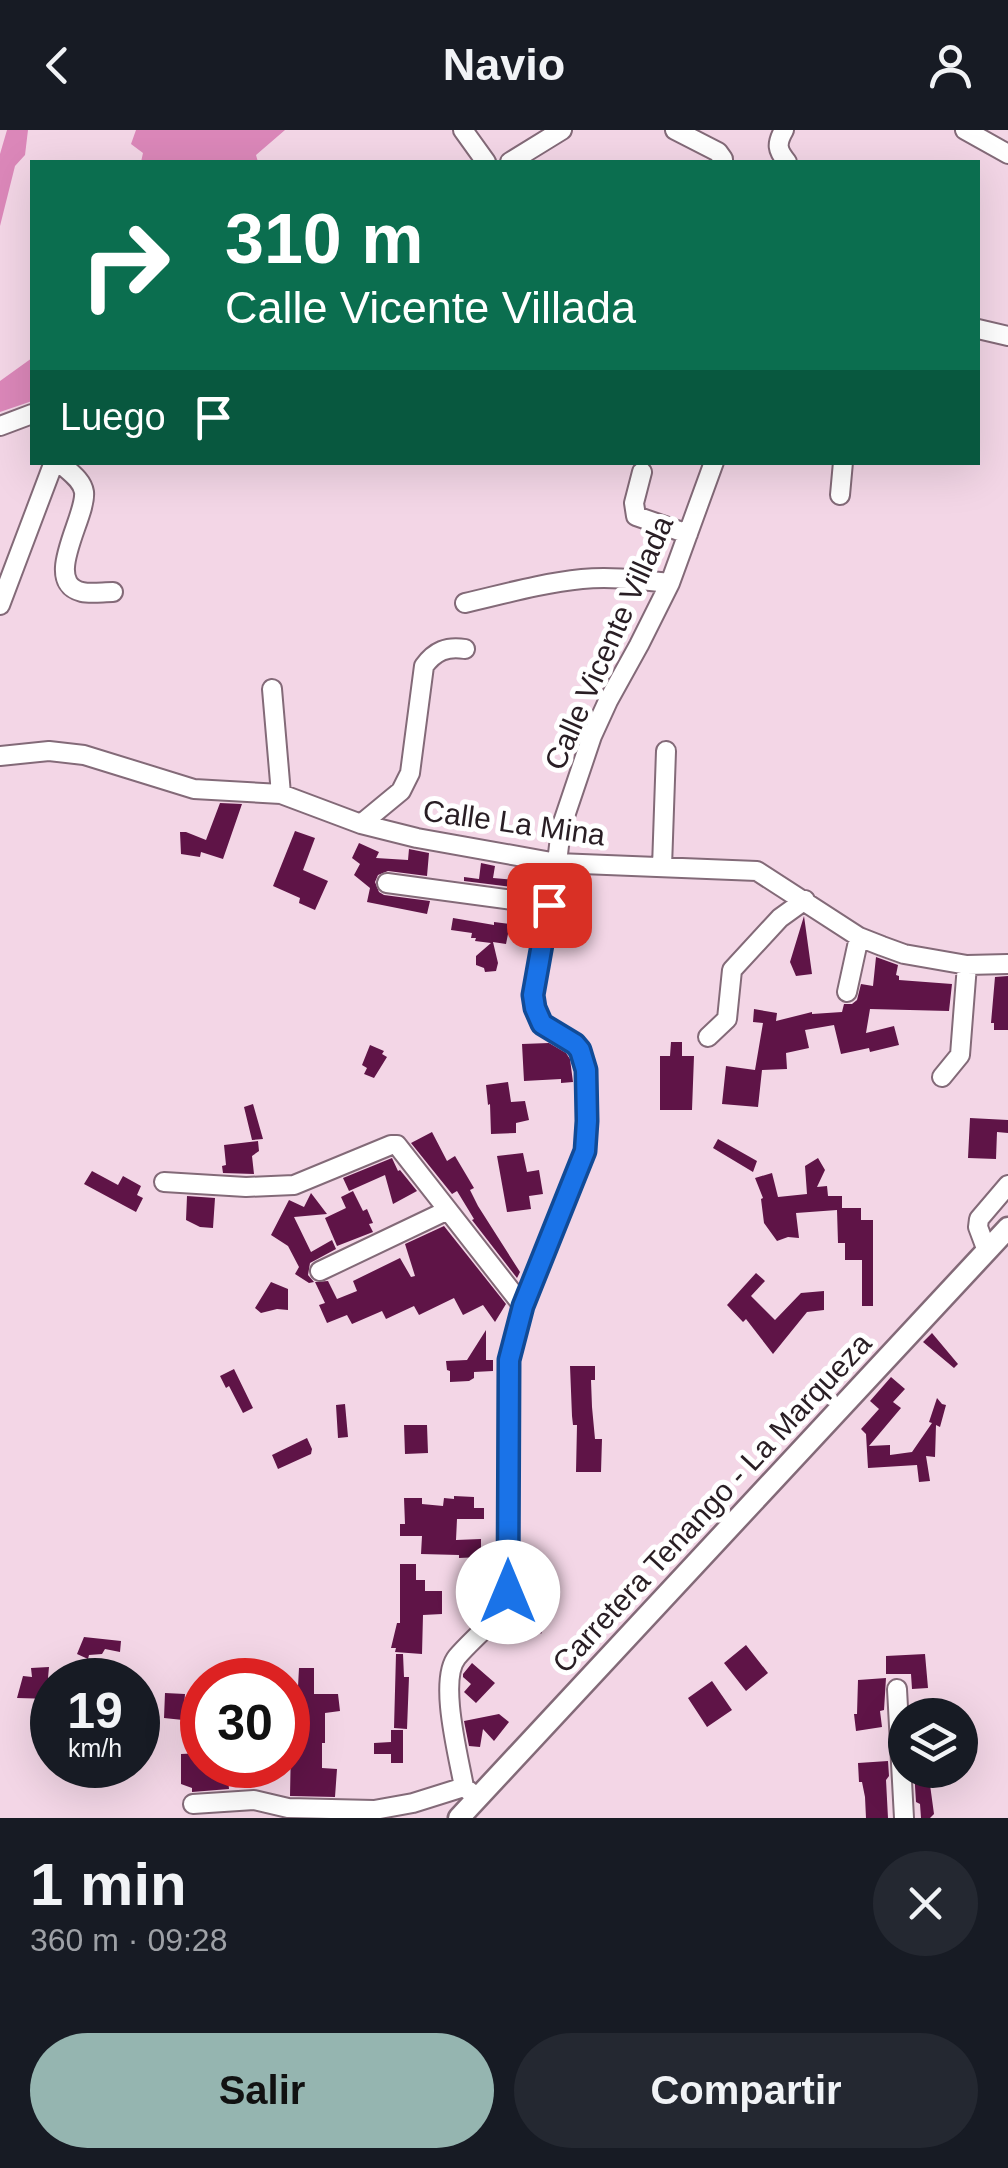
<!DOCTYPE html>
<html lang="es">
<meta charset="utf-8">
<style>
body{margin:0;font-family:Arial,sans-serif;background:#242831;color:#f1f3f6;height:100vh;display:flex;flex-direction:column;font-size:38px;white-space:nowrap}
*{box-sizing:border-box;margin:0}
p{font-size:32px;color:#9ea1a6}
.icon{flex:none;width:55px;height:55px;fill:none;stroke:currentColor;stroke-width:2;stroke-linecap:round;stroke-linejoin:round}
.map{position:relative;height:1688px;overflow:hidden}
.side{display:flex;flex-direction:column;background:#171b24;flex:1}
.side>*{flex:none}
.guide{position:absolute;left:30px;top:30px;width:950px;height:305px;border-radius:0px;box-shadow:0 10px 40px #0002;background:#0b6e4f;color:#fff;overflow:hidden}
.controls{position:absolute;left:888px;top:1568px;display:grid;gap:20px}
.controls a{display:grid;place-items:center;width:90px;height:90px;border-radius:50%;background:#171b24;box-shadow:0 10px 40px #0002;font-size:50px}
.speed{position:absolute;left:30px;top:1528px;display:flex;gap:20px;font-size:50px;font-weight:700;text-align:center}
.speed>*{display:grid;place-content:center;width:130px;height:130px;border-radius:50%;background:#171b24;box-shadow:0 10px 40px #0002;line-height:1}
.speed small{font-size:25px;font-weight:400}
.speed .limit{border:15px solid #d22;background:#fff;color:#111}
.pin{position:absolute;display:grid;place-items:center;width:85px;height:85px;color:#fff;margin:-42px;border-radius:20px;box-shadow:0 5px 15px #0006}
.me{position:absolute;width:110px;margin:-55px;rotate:0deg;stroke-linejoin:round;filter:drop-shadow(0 0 8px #0008)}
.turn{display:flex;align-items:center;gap:35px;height:210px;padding:0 30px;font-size:45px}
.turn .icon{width:130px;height:130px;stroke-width:2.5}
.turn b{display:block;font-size:70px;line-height:85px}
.then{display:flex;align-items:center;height:95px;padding:0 30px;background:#0003;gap:20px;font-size:38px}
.round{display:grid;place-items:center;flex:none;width:105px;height:105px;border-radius:52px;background:#242831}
.overview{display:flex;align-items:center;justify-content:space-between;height:170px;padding:0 30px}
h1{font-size:60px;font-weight:700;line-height:75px}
.action{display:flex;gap:20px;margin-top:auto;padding:20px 30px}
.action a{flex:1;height:115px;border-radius:60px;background:#95b5b0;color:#111;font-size:40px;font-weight:700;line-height:115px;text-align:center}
.action a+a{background:#242831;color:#f1f3f6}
header{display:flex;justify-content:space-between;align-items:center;height:130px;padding:0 30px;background:#171b24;font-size:45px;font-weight:700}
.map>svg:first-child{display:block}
.forest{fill:#db87b9}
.building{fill:#5f1447}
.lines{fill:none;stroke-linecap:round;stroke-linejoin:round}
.minor-casing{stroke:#836a78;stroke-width:22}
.major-casing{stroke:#836a78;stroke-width:25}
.minor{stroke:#fff;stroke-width:18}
.major{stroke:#fff;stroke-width:20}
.route-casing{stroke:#114b97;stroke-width:25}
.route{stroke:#1a73e8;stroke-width:18}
.labels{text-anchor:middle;stroke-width:10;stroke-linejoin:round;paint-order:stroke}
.street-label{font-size:30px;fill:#291e24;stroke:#fff}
</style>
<header><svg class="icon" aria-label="back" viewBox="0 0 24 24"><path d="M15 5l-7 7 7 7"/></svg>Navio<svg class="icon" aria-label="person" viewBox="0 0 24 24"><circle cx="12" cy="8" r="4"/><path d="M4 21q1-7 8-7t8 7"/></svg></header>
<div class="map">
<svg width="1008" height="1688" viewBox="0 0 1008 1688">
<rect width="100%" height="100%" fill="#f3d6e6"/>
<path class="forest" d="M7,0H28L25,25L15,36L0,96V24Z
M136,0H285L256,25L258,32H141L143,23L131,14Z
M32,228V271L0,282V251Z"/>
<path class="building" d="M220,673L242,674L223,729L201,722L200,727L181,724L180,702H186L206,710Z
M295,701L315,708L303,740L328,751L315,780L299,773L300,768L273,756Z
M359,713L379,722L376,728L408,730L409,719L429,723L427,746L388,741L378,745L375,752L379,762L384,765L430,771L427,784L367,772L370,758L354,745L360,734L352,728Z
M481,733L495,736L493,748L514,750L515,738L539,742L538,751L529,750L527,759L464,751V747L479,749Z
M804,786L812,844L796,846L790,832Z
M453,788L494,795V792L510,794L506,814L493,812L498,833L496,841L485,842L484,838L476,835V826L491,813L475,811L476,808H471L472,803L451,800Z
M876,827L898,835L896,845L899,846V850L952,854L949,881L870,879L866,903L894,896L899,915L870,922L869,918L841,924L834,895L805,900L809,918L786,923L787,939L762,940L758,977L722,974L726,936L755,940L763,893L753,892L754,879L777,883L776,891L812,882V884L842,882L844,874H852L857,870L861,854L873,856Z
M1008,846V900H994V893H991L995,847Z
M671,912H682V926H694L692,980H660V926H670Z
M549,913L566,923L570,929L573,952L561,953V949L524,951L522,914Z
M370,915L384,921L382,924L387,927L374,948L364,944L367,938L362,935Z
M508,952L511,972L525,971L529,990L516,993V1003L491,1004L490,974L488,975L486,955Z
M253,974L263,1009L252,1010L244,977Z
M970,988L1008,990V1003L997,1002L996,1029L968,1028Z
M432,1002L447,1031L455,1026L474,1058L470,1060L478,1076L520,1142L517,1148L472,1090L474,1089L457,1061L452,1064L411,1013Z
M718,1009L757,1031L753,1042L713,1018Z
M258,1011L259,1021L252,1026L254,1044L223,1043L222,1036L226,1035L224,1015Z
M523,1023L527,1042L539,1040L543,1064L529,1066L531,1079L507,1082L497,1026Z
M392,1028L398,1041L400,1040L417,1061L393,1074L385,1045L349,1061L343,1048Z
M818,1028L825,1040L817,1057L827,1056L828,1066H842V1078H861V1090H873V1176H862V1130H845V1113H838L837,1080L796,1083L799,1108L788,1107L777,1111L764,1093L761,1069L763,1068L755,1048L772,1043L778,1067L807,1064L805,1036Z
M92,1041L118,1055L123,1046L141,1056L137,1065L143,1068L136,1082L84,1054Z
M353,1061L363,1081L367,1079L373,1093L369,1094L373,1102L337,1116L325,1088L346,1078L341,1067Z
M311,1063L327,1084L294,1087L311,1122L332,1110L336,1119L310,1133L308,1145L314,1152L309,1153L295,1144L299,1137L288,1116L271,1105L289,1070L304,1077Z
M187,1066L215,1068L213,1098L200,1097L186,1090Z
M444,1096L506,1174L495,1192L483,1175L463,1185L454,1168L419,1185L414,1176L386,1189L382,1181L352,1194L347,1185L327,1193L319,1175L325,1173L315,1152L328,1151L337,1169L357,1161L353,1151L400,1128L411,1147L415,1146L405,1114Z
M756,1143L765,1151L751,1166L775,1190L801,1163L824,1161V1180L807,1182L773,1224L746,1189L743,1192L727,1175Z
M271,1152L288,1159V1180L277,1179L261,1183L255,1178Z
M486,1200V1230H493V1241L474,1242V1248L469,1251L450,1252V1241L447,1240L446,1231L467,1230Z
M932,1203L958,1234L954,1238L923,1212Z
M570,1236H595V1250H591L592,1277L595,1309H602L601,1342H576L577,1295H573L572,1286Z
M234,1239L253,1278L243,1283L229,1256L226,1258L220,1246Z
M891,1247L905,1259L893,1272L901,1278L869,1316L890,1315V1325L912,1322L932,1293L929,1292L937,1268L942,1274L946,1275L940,1297L936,1295L935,1327L926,1326L930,1351L919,1352L917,1335L868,1338L866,1304L861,1299L879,1279L870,1271Z
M345,1274L348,1307L338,1308L336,1275Z
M404,1295H427L428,1323L405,1324Z
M307,1308L312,1319L311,1324L278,1339L272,1325Z
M454,1366L474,1367V1378H484V1389H457L456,1410L481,1409V1427L459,1428V1425L421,1424L422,1406H400V1394H405L404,1368H422V1374L443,1376L444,1368L454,1369Z
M400,1434H416V1450H425V1461H442V1484L423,1485L422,1524L395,1522L396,1518H391L397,1493H400Z
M520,1450H546L551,1482L541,1504L530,1487L526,1465H520Z
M84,1507L121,1511L120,1522L105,1519L102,1524L89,1525L88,1529L77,1524Z
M746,1515L768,1543L746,1561L724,1533Z
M396,1524H403L404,1547H409L407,1599L394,1598Z
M925,1524L928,1558L912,1559L911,1544H886V1526Z
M472,1533L495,1553L476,1573L464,1562L471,1554L463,1547V1544Z
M49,1537L48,1548L52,1549V1569L17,1568L23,1546L32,1547L31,1538Z
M299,1538H314V1564H338L340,1581L325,1583V1613H322V1638L337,1639L335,1667L290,1666L291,1614H295Z
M886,1548L884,1580L880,1581L882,1597L856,1601L854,1584H857L858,1550Z
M712,1551L732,1580L707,1597L688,1568Z
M165,1563L185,1564L183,1590L164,1588Z
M499,1584L509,1592L494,1611L483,1599L480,1617L469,1616L464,1591Z
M391,1600H403V1633H391V1624H374V1613L391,1612Z
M202,1623V1635H227L229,1659L192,1662V1658L181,1654V1624Z
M888,1631L889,1646L886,1650L888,1688H866L865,1667L862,1652H859L858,1633Z
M914,1640H928L934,1684L930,1688H921L920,1674L916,1672Z"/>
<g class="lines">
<g class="minor-casing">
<path id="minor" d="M463,0L486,32
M675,0L718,22L723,29V32
M784,0C776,14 777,20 787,32
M965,0L1008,24
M510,32L562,0
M978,199L1008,206
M0,296L32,284
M59,332C68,341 82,349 84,362C87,387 41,452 82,462C91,464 103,462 113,462
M642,342L634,373L636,386L688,404
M840,365L843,332
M465,473C504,464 542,453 582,449C611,446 641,450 670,453
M0,475L54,332
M272,559L281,664
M0,626L49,621L84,625L194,659L281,664L361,694L417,708L557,733L757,741L859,807L882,816L904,824L967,835L1008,834
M361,694L401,661L410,643L424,536C435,521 447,516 465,519
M662,737L666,621
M387,753L549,775
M847,862L859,807
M708,907L727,889L732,840L780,788L805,770
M942,947L960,925L967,835
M164,1052L246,1057L294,1055L391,1015H397L523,1176
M987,1121L978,1097L979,1089L1008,1055
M320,1141L448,1080
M897,1559L904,1688
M478,1668L464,1657C459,1628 438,1550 457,1527C473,1508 497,1491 507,1468L509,1230L523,1176L585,1021L587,991L585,940L582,925L575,914L542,894L535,879L533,865L557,733L561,698L592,606L608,571L639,515L670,453L714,332
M193,1674L254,1670L288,1678L374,1680L413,1673L464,1657"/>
</g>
<g class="major-casing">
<path id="major" d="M459,1688L1008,1098"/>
</g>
<use href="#minor" class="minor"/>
<use href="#major" class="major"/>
</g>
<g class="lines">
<g class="route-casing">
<path id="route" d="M508,1462L509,1230L523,1176L585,1021L587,991L586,940L580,920L575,914L542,894L535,878L533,865L549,775"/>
</g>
<use href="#route" class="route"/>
</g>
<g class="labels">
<g class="street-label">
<text transform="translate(609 513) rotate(-66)" y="10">Calle Vicente Villada</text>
<text transform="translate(514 693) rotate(8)" y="10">Calle La Mina</text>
<text transform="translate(712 1373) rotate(-47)" y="10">Carretera Tenango - La Marqueza</text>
</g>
</g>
</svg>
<div class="controls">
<a><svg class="icon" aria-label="layers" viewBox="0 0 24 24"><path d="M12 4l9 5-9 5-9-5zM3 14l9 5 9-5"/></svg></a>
</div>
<div class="speed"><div>19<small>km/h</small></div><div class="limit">30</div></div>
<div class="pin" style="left:549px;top:775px;background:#d93025"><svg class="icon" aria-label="arrive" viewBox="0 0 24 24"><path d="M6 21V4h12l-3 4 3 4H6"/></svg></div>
<svg class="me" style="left:508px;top:1462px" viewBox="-20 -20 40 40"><circle r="19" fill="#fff"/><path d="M0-13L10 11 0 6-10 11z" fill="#1a73e8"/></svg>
<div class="guide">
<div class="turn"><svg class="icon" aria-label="right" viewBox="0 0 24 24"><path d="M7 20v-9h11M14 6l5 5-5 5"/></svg><div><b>310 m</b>Calle Vicente Villada</div></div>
<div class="then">Luego<svg class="icon" aria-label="arrive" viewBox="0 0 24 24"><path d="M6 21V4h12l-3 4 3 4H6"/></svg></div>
</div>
</div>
<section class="side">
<div class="overview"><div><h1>1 min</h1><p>360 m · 09:28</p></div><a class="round"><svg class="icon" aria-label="close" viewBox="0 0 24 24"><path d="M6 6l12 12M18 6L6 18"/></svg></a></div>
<div class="action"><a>Salir</a><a>Compartir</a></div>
</section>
